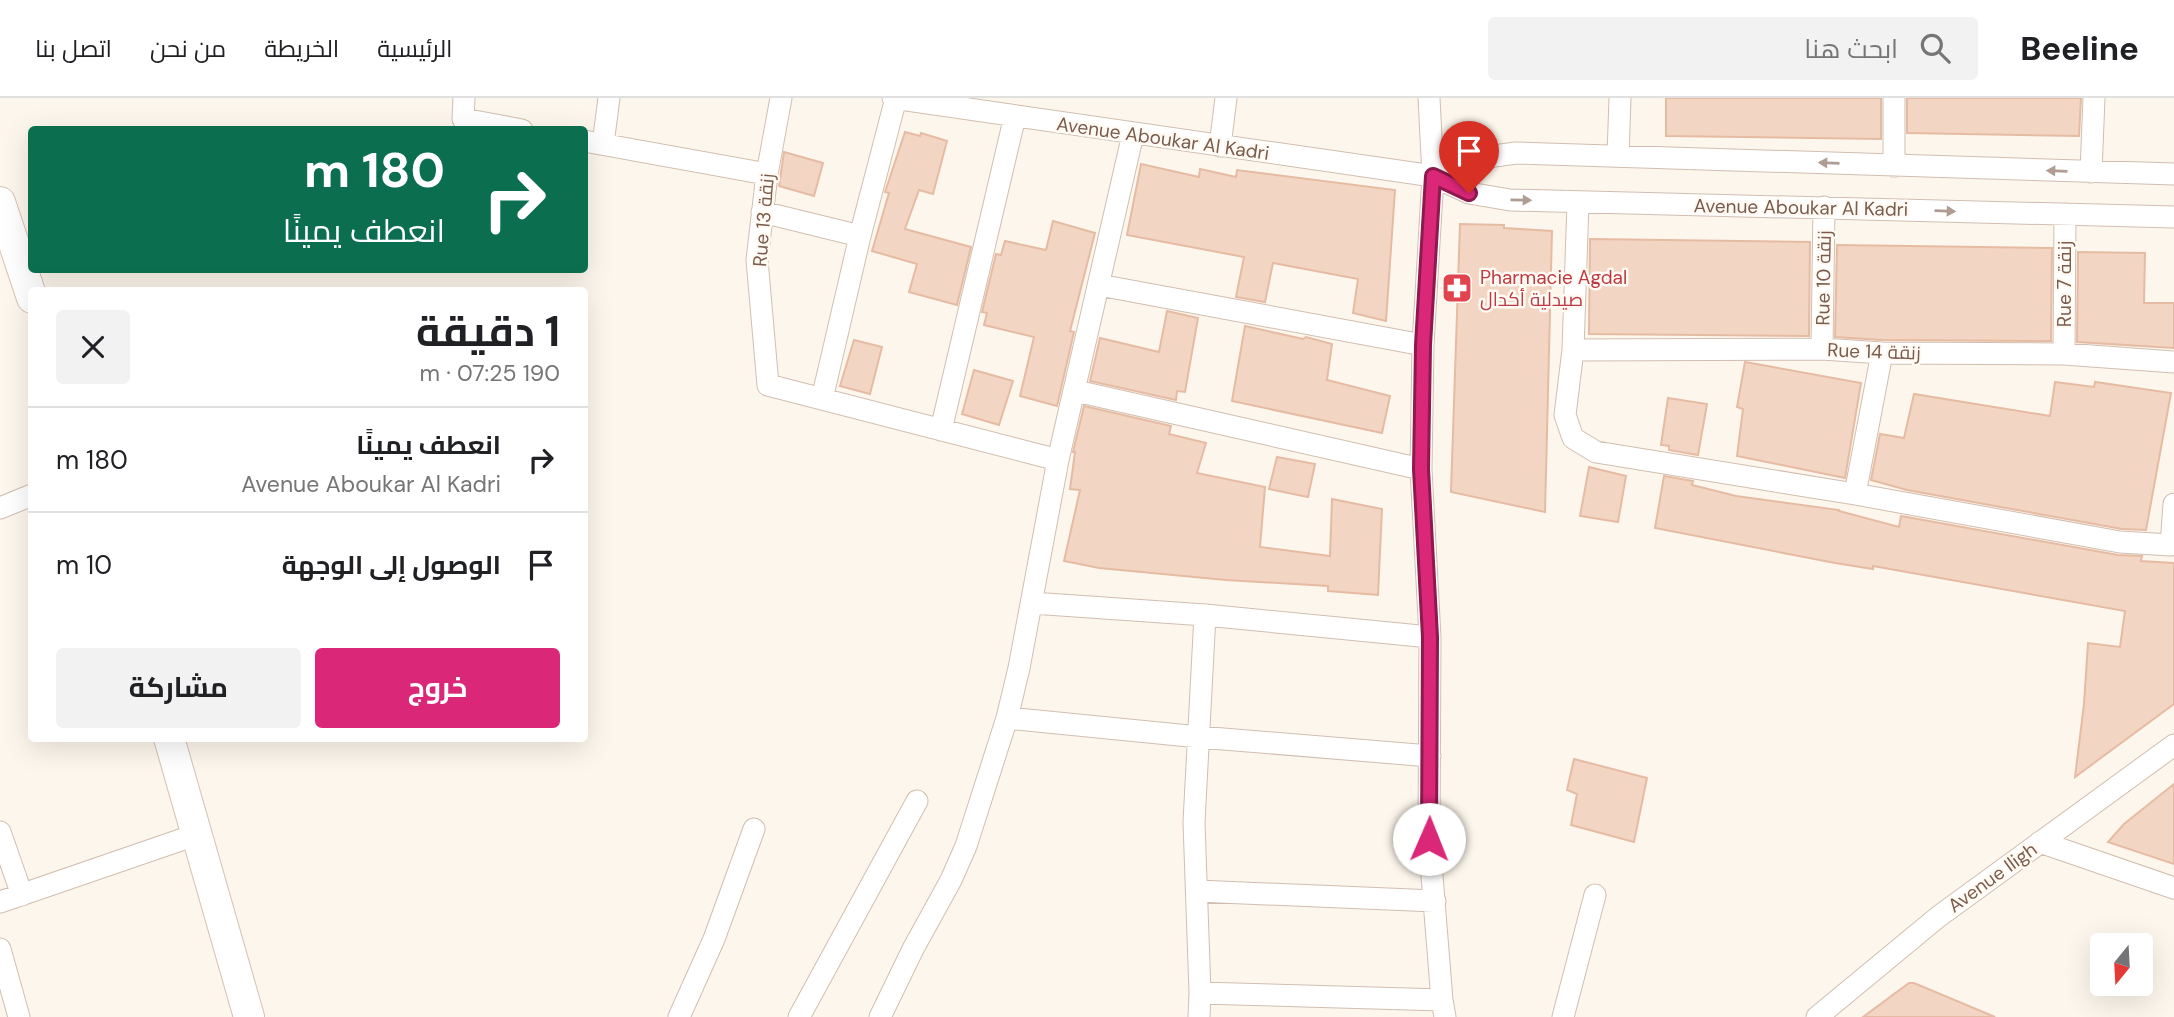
<!DOCTYPE html>
<html lang="ar">
<meta charset="utf-8">
<style>
body{margin:0;font-family:"DM Sans",Cairo,sans-serif;background:#f2f2f2;color:#202124;direction:rtl;height:100vh;display:flex;flex-direction:column;font-size:26px;white-space:nowrap}
*{box-sizing:border-box;margin:0}
p{font-size:23px;color:#757577}
.icon{flex:none;width:38px;height:38px;fill:none;stroke:currentColor;stroke-width:2;stroke-linecap:round;stroke-linejoin:round}
.map{position:relative;flex:1;overflow:hidden;direction:ltr}
.drawer{position:absolute;left:28px;top:189px;width:560px;height:455px;display:flex;flex-direction:column;background:#fff;border-radius:7px;box-shadow:0 7px 28px #0002;direction:rtl}
.drawer>*{flex:none}
.banner{position:absolute;left:28px;top:28px;width:560px;height:147px;border-radius:7px;box-shadow:0 7px 28px #0002;direction:rtl;background:#0b6e4f;color:#fff;overflow:hidden}
.needle{width:46px;rotate:198deg}
.fabs{position:absolute;left:2090px;top:835px;display:grid;gap:14px}
.fabs a{display:grid;place-items:center;width:63px;height:63px;border-radius:7px;background:#fff;box-shadow:0 7px 28px #0002;font-size:35px}
.pin{position:absolute;display:grid;place-items:center;width:60px;height:60px;color:#fff;margin:-72px -30px;border-radius:50% 50% 50% 0;rotate:-45deg;box-shadow:0 0 7px #0007}
.pin .icon{rotate:45deg}
.me{position:absolute;width:77px;margin:-38px;rotate:1deg;stroke-linejoin:round;filter:drop-shadow(0 0 5px #0008)}
.turn{display:flex;align-items:center;gap:24px;height:147px;padding:0 28px;font-size:32px}
.turn .icon{width:91px;height:91px;stroke-width:2.5}
.turn b{display:block;font-size:49px;line-height:60px}
.round{display:grid;place-items:center;flex:none;width:74px;height:74px;border-radius:7px;background:#f2f2f2}
.overview{display:flex;align-items:center;justify-content:space-between;height:119px;padding:0 28px}
h1{font-size:42px;font-weight:700;line-height:52px}
.primary-button{display:flex;gap:14px;margin-top:auto;padding:14px 28px}
.primary-button a{flex:1;height:80px;border-radius:7px;background:#db2777;color:#fff;font-size:28px;font-weight:700;line-height:80px;text-align:center}
.primary-button a+a{background:#f2f2f2;color:#202124}
ul{padding:0;list-style:none}
li{display:flex;align-items:center;gap:21px;height:105px;padding:0 28px;border-top:2px solid #e0e0e0}
li div{flex:1}
li b{display:block;font-size:26px}
li em{font-style:normal}
header{display:flex;align-items:center;gap:42px;box-sizing:border-box;height:98px;padding:0 35px;background:#fff;border-bottom:2px solid #e0e0e0}
header strong{font-size:33px}
nav{display:flex;gap:38px;margin-inline-start:auto;font-size:24px}
.search{width:490px;height:63px;background:#f2f2f2;display:flex;align-items:center;gap:18px;box-sizing:border-box;padding:0 24px;border-radius:7px;color:#757577;font-size:26px}
.map>svg:first-child{display:block}
.building{fill:#f3d5c3;stroke:#e6bba3;stroke-width:2}
.lines{fill:none;stroke-linecap:round;stroke-linejoin:round}
.minor-casing{stroke:#d1beb0;stroke-width:23}
.secondary-casing{stroke:#d6c0b0;stroke-width:32}
.minor{stroke:#fff;stroke-width:21}
.secondary{stroke:#fff;stroke-width:30}
.oneway{fill:#af9d94}
.route-casing{stroke:#8e194d;stroke-width:18}
.route{stroke:#db2777;stroke-width:12}
.labels{text-anchor:middle;stroke-width:5;stroke-linejoin:round;paint-order:stroke}
.street-label{font-size:19px;fill:#7a5c4d;stroke:#fffaf3}
.health-label{font-size:19px;fill:#be3a42;stroke:#fffaf3;text-anchor:start}
</style>
<header>
<strong>Beeline</strong>
<div class="search"><svg class="icon" aria-label="search" viewBox="0 0 24 24"><circle cx="10" cy="10" r="6"/><path d="M15 15l6 6"/></svg>ابحث هنا</div>
<nav><a>الرئيسية</a><a>الخريطة</a><a>من نحن</a><a>اتصل بنا</a></nav>
</header>
<div class="map">
<svg width="2174" height="919" viewBox="0 0 2174 919">
<rect width="100%" height="100%" fill="#fdf6ec"/>
<path class="building" d="M1666,0H1881V41L1666,38Z
M1907,0H2081L2079,38L1907,35Z
M905,34L920,38L921,35L947,43L933,96L919,92L905,131L971,149L957,207L909,194L917,166L872,153L889,95L885,94Z
M784,54L823,65L814,98L779,88Z
M1141,66L1199,79L1200,71L1236,79L1237,72L1395,92L1386,223L1353,215L1358,181L1273,165L1265,204L1236,199L1244,159L1127,137Z
M1053,123L1095,135L1070,233L1074,234L1057,308L1020,298L1034,239L984,227L987,215L982,214L996,156L1001,157L1005,143L1046,152Z
M1460,126L1504,127V130L1552,133L1545,414L1451,394Z
M1590,141L1810,144L1809,238L1589,236Z
M1837,147L2052,150L2051,243L1882,242L1835,239Z
M2078,154L2145,155L2144,205H2174V250L2077,244Z
M1167,213L1198,220L1185,294L1177,293L1176,302L1090,283L1100,240L1159,254Z
M1245,228L1303,241L1306,239L1332,246L1327,282L1390,298L1382,335L1232,303Z
M854,242L882,249L870,296L840,288Z
M1745,264L1861,285L1845,380L1737,358L1743,311L1737,309Z
M974,272L1013,283L999,327L962,316Z
M2055,284L2094,289L2095,284L2171,295L2146,432L2122,431L1907,392L1871,382L1880,336L1904,340L1914,296L2050,318Z
M1668,300L1707,306L1698,357L1669,352V348L1661,347Z
M1084,308L1171,328L1169,336L1206,345L1197,375L1265,389L1260,449L1330,458L1332,401L1382,411L1378,497L1328,493V488L1226,482L1099,470L1064,463L1080,392L1070,391L1075,354H1073Z
M1277,359L1315,366L1308,399L1269,391Z
M1589,369L1626,378L1618,424L1580,418Z
M1664,378L1693,383L1692,387L1736,398L1839,412V413L1899,429L1901,418L2118,457L2142,458L2141,463L2174,465V606L2075,679L2084,606L2088,545L2120,549L2125,513L1873,468V471L1835,465L1655,430Z
M1574,661L1647,680L1634,744L1571,727L1577,696L1567,692Z
M2174,686V766L2108,744L2124,726Z
M1909,885H1914L1995,919H1863Z"/>
<g class="lines">
<g class="minor-casing">
<path id="minor" d="M464,0L463,21L522,32
M781,0L767,76L757,162L768,287L1058,362
M893,0L1433,78L1469,95L1510,102L2174,119
M1429,0L1433,78L1423,247L1421,371L1430,539L1429,741L1442,902L1445,919
M584,43L767,76
M603,46L609,0
M1220,48L1226,0
M1618,58L1620,0
M1894,68V0
M2091,74L2094,0
M1433,78L1473,61L1516,55L2174,76
M1578,104L1573,252L1565,317L1573,340L1596,354L1855,396L2120,444L2171,447L2174,406
M762,114L860,138
M1099,187L1423,247
M1822,251L1824,109
M1573,252L1822,251L1882,255L2064,256L2174,264
M2064,256L2065,116
M1076,293L1421,371
M822,301L860,138L896,0
M941,332L1015,18
M1855,396L1882,255
M0,410L32,397
M1032,505L1205,517L1430,539
M1007,620L1199,639L1430,658
M0,734L22,797
M2040,744L2174,790
M1197,793L1435,803
M0,804L198,736
M0,851L19,919
M1200,895L1442,902
M679,919L714,841L754,731
M799,919L917,703
M880,919L913,851L951,782L966,748L1007,620L1019,570L1058,362L1133,36
M1199,919L1200,895L1194,724L1205,517
M1563,919L1595,797
M1817,919L1938,819L2174,647"/>
</g>
<g class="secondary-casing">
<path id="secondary" d="M0,104L32,200
M169,640L249,919"/>
</g>
<use href="#minor" class="minor"/>
<use href="#secondary" class="secondary"/>
</g>
<defs><path id="oneway-solid" d="M-6-.8H1V-3.2L6.5 0L1 3.2V.8H-6Z" transform="scale(1.75)"/></defs>
<g class="oneway">
<use href="#oneway-solid" transform="translate(1829 65) rotate(-178)"/>
<use href="#oneway-solid" transform="translate(2057 73) rotate(-178)"/>
<use href="#oneway-solid" transform="translate(1521 102) rotate(1)"/>
<use href="#oneway-solid" transform="translate(1945 113) rotate(2)"/>
</g>
<g class="lines">
<g class="route-casing">
<path id="route" d="M1429,741L1430,539L1421,371L1423,247L1433,78L1469,95"/>
</g>
<use href="#route" class="route"/>
</g>
<defs>
<g id="pharmacy-square" transform="scale(1.575)"><rect x="-9" y="-9" width="18" height="18" rx="4" fill="#e0444e" stroke="#fffaf3"/><path d="M-2-6h4v4h4v4h-4v4h-4v-4h-4v-4h4Z" fill="#fff"/></g>
</defs>
<g fill-rule="evenodd">
<use href="#pharmacy-square" x="1457" y="190"/>
</g>
<g class="labels">
<g class="street-label">
<text transform="translate(1163 40) rotate(8)" y="7">Avenue Aboukar Al Kadri</text>
<text transform="translate(1801 109) rotate(1)" y="7">Avenue Aboukar Al Kadri</text>
<text transform="translate(763 122) rotate(-85)" y="7">Rue 13 زنقة</text>
<text transform="translate(1823 180) rotate(-89)" y="7">Rue 10 زنقة</text>
<text transform="translate(2064 186) rotate(-90)" y="7">Rue 7 زنقة</text>
<text transform="translate(1874 253) rotate(2)" y="7">Rue 14 زنقة</text>
<text transform="translate(1992 779) rotate(-36)" y="7">Avenue Iligh</text>
</g>
<g class="health-label">
<text x="1480" y="186">Pharmacie Agdal<tspan x="1480" dy="22">صيدلية أكدال</tspan></text>
</g>
</g>
</svg>
<div class="fabs">
<a><svg class="needle" viewBox="-14 -14 28 28"><path d="M0-13l5 13h-10z" fill="#e53935"/><path d="M0 13l5-13h-10z" fill="#757577"/></svg></a>
</div>
<div class="pin" style="left:1469px;top:95px;background:#d93025"><svg class="icon" aria-label="arrive" viewBox="0 0 24 24"><path d="M6 21V4h12l-3 4 3 4H6"/></svg></div>
<svg class="me" style="left:1429px;top:741px" viewBox="-20 -20 40 40"><circle r="19" fill="#fff"/><path d="M0-13L10 11 0 6-10 11z" fill="#db2777"/></svg>
<div class="banner">
<div class="turn"><svg class="icon" aria-label="right" viewBox="0 0 24 24"><path d="M7 20v-9h11M14 6l5 5-5 5"/></svg><div><b>180 m</b>انعطف يمينًا</div></div>
</div>
<section class="drawer">
<div class="overview"><div><h1>1 دقيقة</h1><p>190 m · 07:25</p></div><a class="round"><svg class="icon" aria-label="close" viewBox="0 0 24 24"><path d="M6 6l12 12M18 6L6 18"/></svg></a></div>
<ul>
<li><svg class="icon" aria-label="right" viewBox="0 0 24 24"><path d="M7 20v-9h11M14 6l5 5-5 5"/></svg><div><b>انعطف يمينًا</b><p>Avenue Aboukar Al Kadri</p></div><em>180 m</em></li>
<li><svg class="icon" aria-label="arrive" viewBox="0 0 24 24"><path d="M6 21V4h12l-3 4 3 4H6"/></svg><div><b>الوصول إلى الوجهة</b></div><em>10 m</em></li>
</ul>
<div class="primary-button"><a>خروج</a><a>مشاركة</a></div>
</section>
</div>
